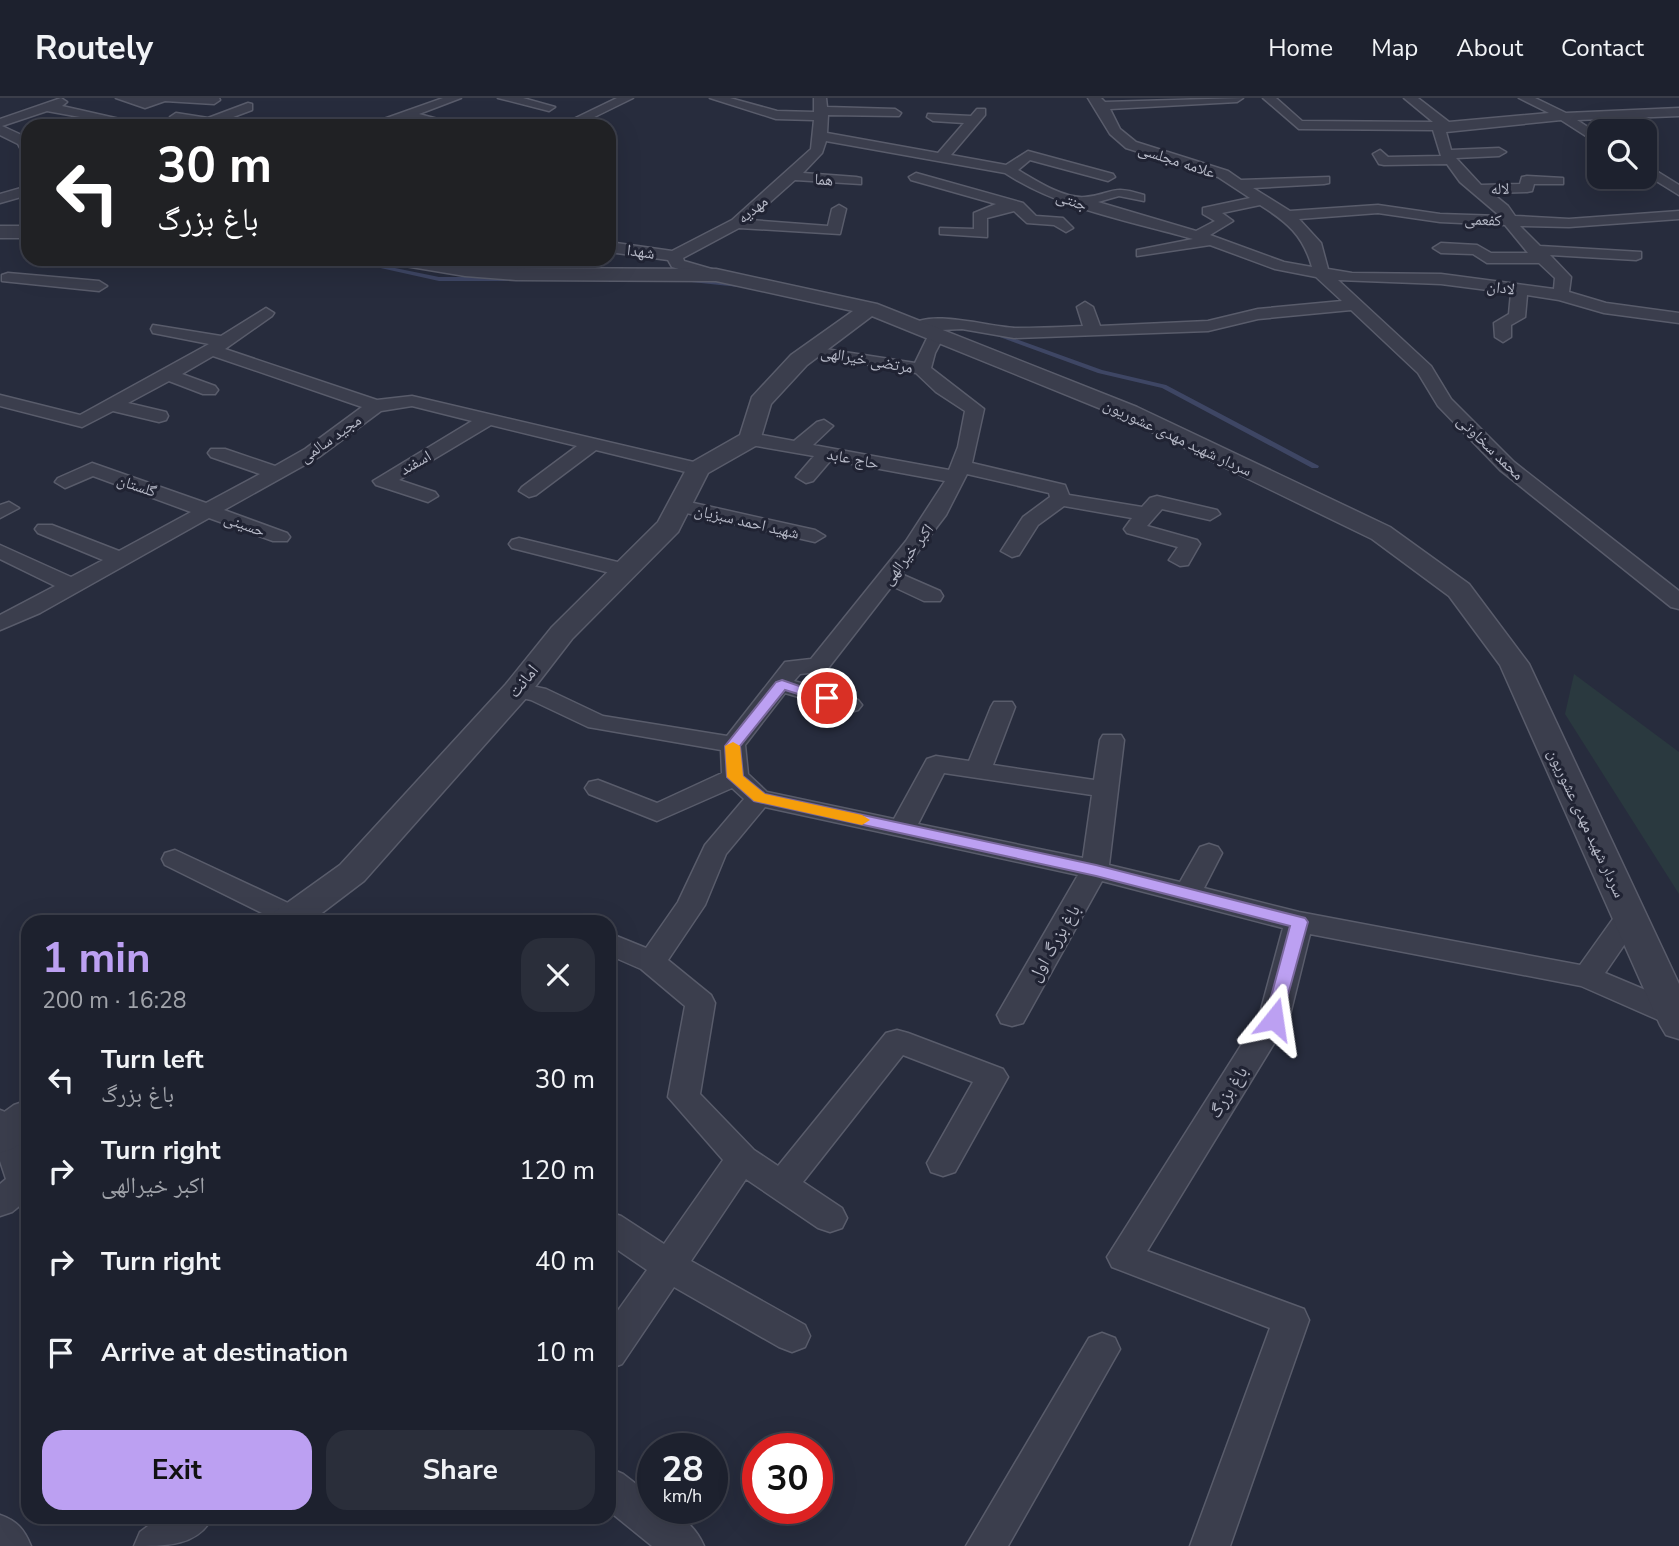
<!DOCTYPE html>
<meta charset="utf-8">
<style>
body{margin:0;font-family:"Nunito Sans","Noto Naskh Arabic",sans-serif;background:#2a2e3a;color:#f1f3f6;height:100vh;display:flex;flex-direction:column;font-size:26px;white-space:nowrap}
*{box-sizing:border-box;margin:0}
p{font-size:23px;color:#a0a3aa}
.icon{flex:none;width:38px;height:38px;fill:none;stroke:currentColor;stroke-width:2;stroke-linecap:round;stroke-linejoin:round}
.map{position:relative;flex:1;overflow:hidden}
.panel{position:absolute;left:21px;top:817px;width:595px;height:609px;display:flex;flex-direction:column;background:#1d212e;border-radius:21px;box-shadow:0 7px 28px #0002,0 0 0 2px #3b3e4a}
.panel>*{flex:none}
.banner{position:absolute;left:21px;top:21px;width:595px;height:147px;border-radius:21px;box-shadow:0 7px 28px #0002,0 0 0 2px #3b3e4a;background:#202124;color:#fff;overflow:hidden}
.fabs{position:absolute;left:1587px;top:21px;display:grid;gap:14px}
.fabs a{display:grid;place-items:center;width:70px;height:70px;border-radius:14px;background:#1d212e;box-shadow:0 7px 28px #0002,0 0 0 2px #3b3e4a;font-size:35px}
.speed{position:absolute;left:637px;top:1335px;display:flex;gap:14px;font-size:35px;font-weight:700;text-align:center}
.speed>*{display:grid;place-content:center;width:91px;height:91px;border-radius:50%;background:#1d212e;box-shadow:0 7px 28px #0002,0 0 0 2px #3b3e4a;line-height:1}
.speed small{font-size:18px;font-weight:400}
.speed .limit{border:10px solid #d22;background:#fff;color:#111}
.pin{position:absolute;display:grid;place-items:center;width:60px;height:60px;color:#fff;margin:-30px;border:4px solid #fff;border-radius:50%;box-shadow:0 2px 7px #0007}
.me{position:absolute;width:77px;margin:-38px;rotate:15deg;stroke-linejoin:round;filter:drop-shadow(0 0 5px #0008)}
.turn{display:flex;align-items:center;gap:24px;height:147px;padding:0 21px;font-size:32px}
.turn .icon{width:91px;height:91px;stroke-width:2.5}
.turn b{display:block;font-size:49px;line-height:60px}
.round{display:grid;place-items:center;flex:none;width:74px;height:74px;border-radius:21px;background:#2a2e3a}
.headline{display:flex;align-items:center;justify-content:space-between;height:119px;padding:0 21px}
h1{font-size:42px;font-weight:700;line-height:52px;color:#bca0f2}
.primary-button{display:flex;gap:14px;margin-top:auto;padding:14px 21px}
.primary-button a{flex:1;height:80px;border-radius:21px;background:#bca0f2;color:#111;font-size:28px;font-weight:700;line-height:80px;text-align:center}
.primary-button a+a{background:#2a2e3a;color:#f1f3f6}
ul{padding:0;list-style:none}
li{display:flex;align-items:center;gap:21px;height:91px;padding:0 21px}
li div{flex:1}
li b{display:block;font-size:26px}
li em{font-style:normal}
header{display:flex;align-items:center;gap:42px;box-sizing:border-box;height:98px;padding:0 35px;background:#1d212e;border-bottom:2px solid #3b3e4a}
header strong{font-size:33px}
nav{display:flex;gap:38px;margin-inline-start:auto;font-size:24px}
.map>svg:first-child{display:block}
.green{fill:#2a393f}
.lines{fill:none;stroke-linecap:round;stroke-linejoin:round}
.stream{fill:#3e4664;fill-rule:evenodd}
.minor-casing{stroke:#595c6b;stroke-width:3}
.tertiary-casing{stroke:#595c6b;stroke-width:3}
.minor{fill:#3b3e4d;fill-rule:evenodd}
.tertiary{fill:#3b3e4d;fill-rule:evenodd}
.route{fill:#bca0f2;stroke:#7a689d;stroke-width:2}
.slow{fill:#f59e0b}
.labels{text-anchor:middle;stroke-width:6;stroke-linejoin:round;paint-order:stroke}
.far-street-label{font-size:16px;fill:#b7bac8;stroke:#202333}
.street-label{font-size:18px;fill:#b7bac8;stroke:#202333}
</style>
<header>
<strong>Routely</strong>
<nav><a>Home</a><a>Map</a><a>About</a><a>Contact</a></nav>
</header>
<div class="map">
<svg width="1679" height="1448" viewBox="0 0 1679 1448">
<rect width="100%" height="100%" fill="#272c3d"/>
<path class="green" d="M1574,576L1679,654V796L1565,616Z"/>
<g class="lines">
<path class="stream" d="M340,161H351L439,179H515L518,181L515,183H439Z
M684,180L739,185L742,187L739,189L682,183L681,182Z
M991,232L1102,272L1166,287L1319,368L1318,370H1312L1162,290L1098,275L989,235L988,234Z"/>
<g class="minor-casing">
<path id="minor" d="M61,0L67,4L62,8L133,24L129,28H112L113,25L47,13L2,28L28,40V56L23,55L18,46L0,37V21Z
M116,0H219L220,2L214,6L165,3L145,10Z
M443,0H461L419,16L464,28C445,28 427,23 408,21C397,20 378,28 364,28Z
M498,0H523L555,9L549,13Z
M617,0H633L576,28H559Z
M710,0H730L777,13L814,14V0H826L827,9L895,11L901,15L899,18L828,17L827,35L938,55L964,25L933,23L927,19L928,16L971,18L977,11H985V17L951,57L1006,67L1028,53L1113,76L1115,79L1108,83L1030,62L1018,72C1035,82 1064,101 1085,99C1115,96 1109,86 1144,97V103L1119,98L1098,104L1196,133L1215,123L1203,116V110L1250,100L1218,79L1126,50L1110,36L1088,0H1101L1105,4L1243,0L1237,4L1110,11L1120,31L1136,44L1228,73L1241,82L1329,79V85L1324,86L1253,90L1290,113L1378,107L1440,116L1500,118L1460,84L1447,66L1384,67L1379,66L1373,56L1380,52L1388,59L1441,58L1433,32L1299,31L1263,0H1276L1302,23L1433,24L1404,0H1418L1449,24L1549,15L1519,0H1535L1566,15L1679,10V18L1577,22L1600,37V47L1561,22L1446,34L1451,52L1499,50L1506,54L1499,58L1456,60L1481,87L1520,86L1522,79L1527,78L1563,80V86H1534L1532,93L1527,94L1492,95L1508,108L1515,118L1569,121L1679,113V121L1569,129L1520,128L1540,148L1641,154V160L1636,162L1550,157L1571,179L1569,194L1606,205L1679,215V225L1604,215L1559,202L1527,197L1525,219L1511,227V239L1503,244L1495,239L1494,225L1509,216L1511,195L1441,186L1338,182L1431,268L1451,301L1514,364L1679,493V511L1671,509L1500,372L1438,308L1418,275L1351,212L1258,221L1208,233L1014,240L962,231L941,232L945,236L935,255L931,270L984,311L972,365L1065,387L1069,397L1142,409L1150,400L1157,398L1217,412L1220,416L1210,422L1162,411L1147,428L1197,442L1200,446L1188,467L1180,468L1169,462L1178,449L1127,435L1124,431L1132,420L1064,408L1038,427L1019,457L1012,459L1001,453L1023,419L1050,399L1049,395L967,376L946,417L901,476L940,493L943,498L940,503H924L892,488L826,573L800,576L794,583L858,602L862,607L858,612L850,614L785,595L745,647L748,676L767,694L894,721L927,661L936,658L969,663L991,609L994,604H1012L1015,609L993,667L1094,682L1100,642L1103,637H1121L1124,642L1109,767L1180,784L1200,749L1209,746L1218,749L1222,755L1204,790L1299,814L1580,867L1620,811L1630,808L1640,811L1644,818L1605,875L1679,906V925L1663,924L1581,888L1310,836L1289,921L1147,1153L1304,1211L1309,1222L1230,1448H1190L1270,1230L1112,1169L1107,1159L1259,919L1283,830L1102,783L1023,925L1012,928L1001,925L997,917L1078,777L765,709L726,756L705,807L668,862L711,897L715,905L700,996L754,1052L778,1068L886,935L897,932L908,935L1003,971L1008,979L955,1074L943,1078L931,1074L927,1065L973,984L903,957L803,1084L842,1110L847,1120L842,1130L830,1134L818,1130L746,1081L691,1163L805,1227L810,1238L805,1249L792,1254L779,1249L674,1189L622,1266L609,1271V1225L647,1172L609,1146V1114L621,1118L664,1146L723,1062L668,999L685,908L641,871L609,857V835L646,850L678,804L705,747L744,701L732,690L657,723L589,696L585,690L589,684L598,682L657,705L722,675L721,652L588,629L531,602L509,597L505,592L509,587L517,585L546,591L603,618L727,638L785,564L811,561L906,443L945,383L831,362L813,383L806,385L796,379L814,358L751,347L742,341L751,335L794,343L817,324L824,322L833,328L813,347L949,372L958,349L965,313L936,294L916,275L812,257L806,256L803,252L806,248L915,265L931,232H913L911,228C927,210 994,230 1017,230C1039,230 1061,229 1083,228L1077,209L1085,204L1093,209L1100,228L1208,223L1258,211L1342,203L1316,179L1275,171L1210,147L1137,158V152L1193,141C1130,123 1060,111 1005,75L826,43L822,55L803,75L856,79L861,80V86L795,82L750,122L828,128L832,111L839,107L846,111L840,136L739,130L683,160L684,163L722,174L724,177L716,182L672,169L668,162L609,154V144L672,153L732,122L811,51L814,22L776,21ZM1260,107C1287,124 1303,137 1312,169L1284,164L1210,137L1233,123L1222,115ZM1378,115L1440,124L1505,127L1528,155H1491L1477,147L1441,145L1433,150L1441,155L1473,156L1487,165H1539L1555,180L1554,191L1441,176L1352,175L1328,171L1321,145L1299,121ZM944,675L1092,697L1083,760L918,726Z
M248,5L252,6V12L209,28L170,19L176,15L208,20Z
M308,21L327,25L328,28H303V22Z
M1645,66L1679,87V97L1645,76Z
M916,75L1023,105L1036,118L1063,120L1073,130L1066,134L1054,127L1027,125L1014,113L987,120V139L940,136V130L974,131V115L996,106L911,82L909,79Z
M28,88V97L0,105V96Z
M8,175L99,183L107,188L99,193L2,183V177Z
M266,210L274,215L272,218L225,251L377,302L412,298L698,365L708,371L698,377L596,352L536,397L529,399L519,393L522,389L577,348L491,327L399,382L435,394L438,398L428,404L376,387L373,383L472,323L412,308L381,313L319,359L224,412L287,435L290,439L287,443H273L209,420L40,515L0,532V517L55,488L0,461V447L71,479L103,462L38,435L35,431L38,427H52L119,453L191,414L93,378L65,390L55,384L58,380L92,365L206,405L260,376L211,359L208,355L211,351H225L275,368L305,351L362,309L213,258L182,276L215,288L218,292L215,296H203L169,283L128,305L166,314L168,318L166,322L159,324L113,313L82,329L0,308V297L80,317L209,246L153,235L151,231L153,227L221,238Z
M680,402L815,432L825,438L815,444L673,412L670,408Z
M9,404L19,410L0,420V407Z
M519,440L634,468L637,473L626,479L512,450L509,446L512,442Z
M175,752L303,812L307,819L304,824H280L165,767L162,761L165,755Z
M0,1012C36,1024 28,1071 28,1101L12,1114L0,1118V1086L6,1081L0,1063Z
M1102,1235L1115,1240L1120,1251L1008,1448H966L1089,1240Z
M609,1370L623,1376L653,1399V1410C675,1410 695,1427 704,1448H652L609,1413Z
M0,1417C17,1423 24,1431 31,1448H0Z
M160,1419H213C197,1448 168,1448 134,1448L140,1434Z"/>
</g>
<g class="tertiary-casing">
<path id="tertiary" d="M0,128H28V140H0Z
M389,161H435L516,170L716,171L877,206L1137,309L1390,429L1469,486L1529,566L1679,886V941L1666,937L1660,927L1500,567L1449,498L1372,441L1121,319L872,218L807,267L771,306L759,346L708,375L678,434L572,541L528,598L364,783L310,824H268L273,815L340,767L506,586L552,529L658,424L689,366L740,337L752,299L791,257L853,213L716,183L516,182L465,178L399,167Z
M28,1002V1040L14,1050L0,1055V1017L14,1007Z"/>
</g>
<use href="#minor" class="minor"/>
<use href="#tertiary" class="tertiary"/>
</g>
<path class="route" d="M782,582L834,600L827,605L785,592L740,648L743,678L765,696L1096,767L1305,820L1308,824L1280,926H1267L1265,921L1290,828L1096,778L754,703L727,679L725,648L776,584Z"/>
<path class="slow" d="M733,644L740,648L743,678L765,696L862,717L870,722L862,727L754,703L727,679L725,648Z"/>
<g class="labels">
<g class="far-street-label">
<text transform="translate(1177 62) rotate(18)" y="6">علامه مجلسی</text>
<text transform="translate(824 81) rotate(4)" y="6">هما</text>
<text transform="translate(1500 90) rotate(-1)" y="6">لاله</text>
<text transform="translate(1072 102) rotate(19)" y="6">جنتی</text>
<text transform="translate(752 111) rotate(-39)" y="6">مهدیه</text>
<text transform="translate(1483 121) rotate(2)" y="6">کفعمی</text>
<text transform="translate(641 153) rotate(8)" y="6">شهدا</text>
<text transform="translate(1501 189) rotate(7)" y="6">لادان</text>
<text transform="translate(867 261) rotate(10)" y="6">مرتضی خیرالهی</text>
<text transform="translate(1178 339) rotate(25)" y="6">سردار شهید مهدی عشوریون</text>
<text transform="translate(330 340) rotate(-35)" y="6">مجید سالمی</text>
<text transform="translate(1491 349) rotate(44)" y="6">محمد سخاوتی</text>
<text transform="translate(853 360) rotate(11)" y="6">حاج عابد</text>
<text transform="translate(415 364) rotate(-30)" y="6">اسفند</text>
<text transform="translate(137 387) rotate(19)" y="6">گلستان</text>
<text transform="translate(747 423) rotate(13)" y="6">شهید احمد سبزیان</text>
<text transform="translate(245 426) rotate(20)" y="6">حسینی</text>
<text transform="translate(907 456) rotate(-52)" y="6">اکبر خیرالهی</text>
<text transform="translate(1587 725) rotate(65)" y="6">سردار شهید مهدی عشوریون</text>
</g>
<g class="street-label">
<text transform="translate(523 583) rotate(-51)" y="6">امانت</text>
<text transform="translate(1054 845) rotate(-60)" y="6">باغ بزرگ اول</text>
<text transform="translate(1228 994) rotate(-58)" y="6">باغ بزرگ</text>
</g>
</g>
</svg>
<div class="fabs">
<a><svg class="icon" aria-label="search" viewBox="0 0 24 24"><circle cx="10" cy="10" r="6"/><path d="M15 15l6 6"/></svg></a>
</div>
<div class="speed"><div>28<small>km/h</small></div><div class="limit">30</div></div>
<div class="pin" style="left:827px;top:600px;background:#d93025"><svg class="icon" aria-label="arrive" viewBox="0 0 24 24"><path d="M6 21V4h12l-3 4 3 4H6"/></svg></div>
<svg class="me" style="left:1274px;top:921px" viewBox="-20 -20 40 40"><path d="M0-17L14 15 0 8-14 15z" fill="#bca0f2" stroke="#fff" stroke-width="4"/></svg>
<div class="banner">
<div class="turn"><svg class="icon" aria-label="left" viewBox="0 0 24 24"><path d="M17 20v-9H6M10 6l-5 5 5 5"/></svg><div><b>30 m</b>باغ بزرگ</div></div>
</div>
<section class="panel">
<div class="headline"><div><h1>1 min</h1><p>200 m · 16:28</p></div><a class="round"><svg class="icon" aria-label="close" viewBox="0 0 24 24"><path d="M6 6l12 12M18 6L6 18"/></svg></a></div>
<ul>
<li><svg class="icon" aria-label="left" viewBox="0 0 24 24"><path d="M17 20v-9H6M10 6l-5 5 5 5"/></svg><div><b>Turn left</b><p>باغ بزرگ</p></div><em>30 m</em></li>
<li><svg class="icon" aria-label="right" viewBox="0 0 24 24"><path d="M7 20v-9h11M14 6l5 5-5 5"/></svg><div><b>Turn right</b><p>اکبر خیرالهی</p></div><em>120 m</em></li>
<li><svg class="icon" aria-label="right" viewBox="0 0 24 24"><path d="M7 20v-9h11M14 6l5 5-5 5"/></svg><div><b>Turn right</b></div><em>40 m</em></li>
<li><svg class="icon" aria-label="arrive" viewBox="0 0 24 24"><path d="M6 21V4h12l-3 4 3 4H6"/></svg><div><b>Arrive at destination</b></div><em>10 m</em></li>
</ul>
<div class="primary-button"><a>Exit</a><a>Share</a></div>
</section>
</div>
